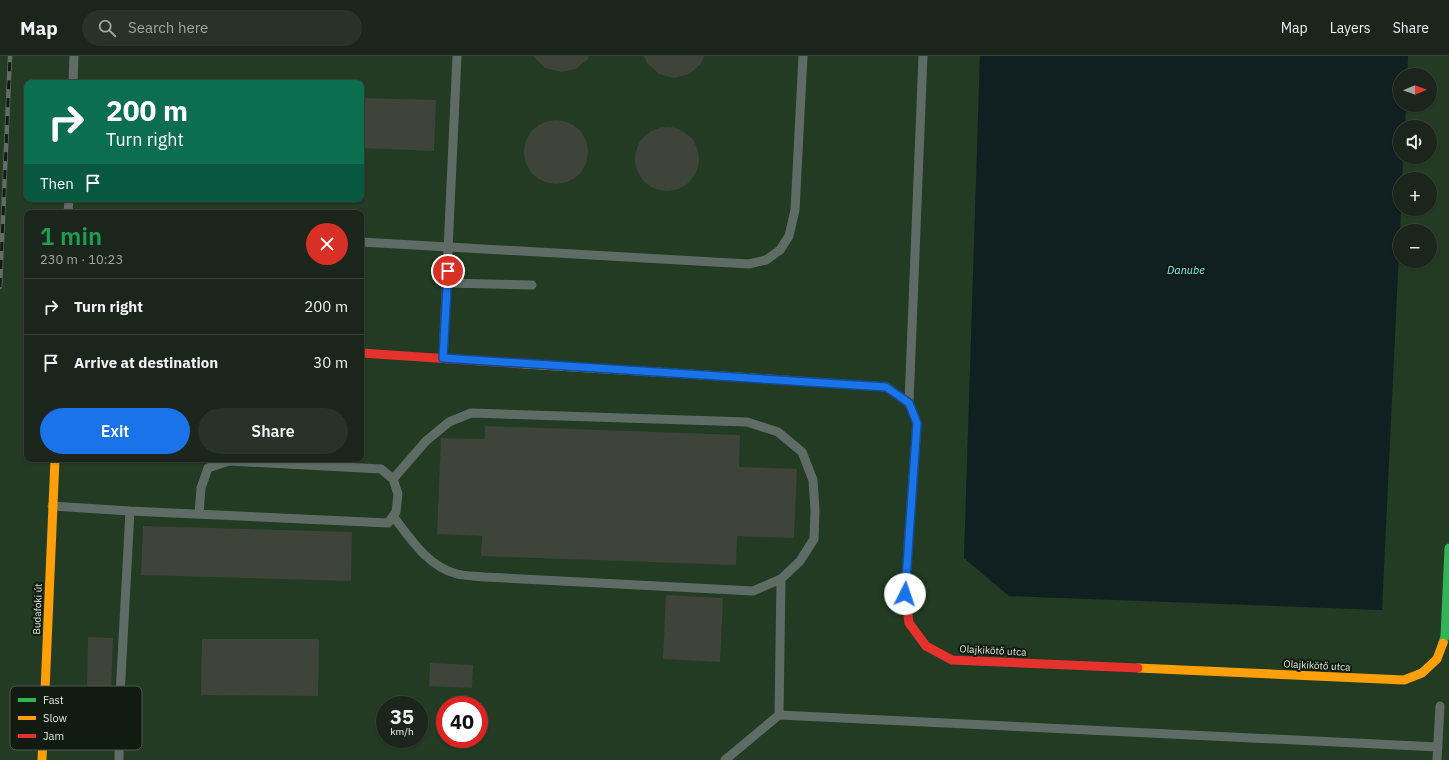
<!DOCTYPE html>
<meta charset="utf-8">
<style>
body{margin:0;font-family:"IBM Plex Sans",sans-serif;background:#293129;color:#f1f3f6;height:100vh;display:flex;flex-direction:column;font-size:15px;white-space:nowrap}
*{box-sizing:border-box;margin:0}
p{font-size:13px;color:#a0a5a3}
.icon{flex:none;width:22px;height:22px;fill:none;stroke:currentColor;stroke-width:2;stroke-linecap:round;stroke-linejoin:round}
.map{position:relative;flex:1;overflow:hidden}
.sheet{position:absolute;left:24px;top:154px;width:340px;height:252px;display:flex;flex-direction:column;background:#1c251c;border-radius:8px;box-shadow:0 1px 3px #0004,0 0 0 1px #3a423b}
.sheet>*{flex:none}
.top-card{position:absolute;left:24px;top:24px;width:340px;height:122px;border-radius:8px;box-shadow:0 1px 3px #0004,0 0 0 1px #3a423b;background:#0b6e4f;color:#fff;overflow:hidden}
.needle{width:26px;rotate:89deg}
.buttons{position:absolute;left:1393px;top:12px;display:grid;gap:8px}
.buttons a{display:grid;place-items:center;width:44px;height:44px;border-radius:50%;background:#1c251c;box-shadow:0 1px 3px #0004,0 0 0 1px #3a423b;font-size:20px}
.speed{position:absolute;left:376px;top:640px;display:flex;gap:8px;font-size:20px;font-weight:700;text-align:center}
.speed>*{display:grid;place-content:center;width:52px;height:52px;border-radius:50%;background:#1c251c;box-shadow:0 1px 3px #0004,0 0 0 1px #3a423b;line-height:1}
.speed small{font-size:10px;font-weight:400}
.speed .limit{border:6px solid #d22;background:#fff;color:#111}
.pin{position:absolute;display:grid;place-items:center;width:34px;height:34px;color:#fff;margin:-17px;border:2px solid #fff;border-radius:50%;box-shadow:0 1px 4px #0007}
.me{position:absolute;width:44px;margin:-22px;rotate:4deg;stroke-linejoin:round;filter:drop-shadow(0 0 3px #0008)}
.turn{display:flex;align-items:center;gap:14px;height:84px;padding:0 16px;font-size:18px}
.turn .icon{width:52px;height:52px;stroke-width:2.5}
.turn b{display:block;font-size:28px;line-height:34px}
.then{display:flex;align-items:center;height:38px;padding:0 16px;background:#0003;gap:8px;font-size:15px}
.round{display:grid;place-items:center;flex:none;width:42px;height:42px;border-radius:21px;background:#293129}
.headline{display:flex;align-items:center;justify-content:space-between;height:68px;padding:0 16px}
h1{font-size:24px;font-weight:600;line-height:30px;color:#1e9e55}
.button{display:flex;gap:8px;margin-top:auto;padding:8px 16px}
.button a{flex:1;height:46px;border-radius:24px;background:#1a73e8;color:#fff;font-size:16px;font-weight:600;line-height:46px;text-align:center}
.button a+a{background:#293129;color:#f1f3f6}
ul{padding:0;list-style:none}
li{display:flex;align-items:center;gap:12px;height:56px;padding:0 16px;border-top:1px solid #3a423b}
li div{flex:1}
li b{display:block;font-size:15px}
li em{font-style:normal}
header{display:flex;align-items:center;gap:24px;box-sizing:border-box;height:56px;padding:0 20px;background:#1c251c;border-bottom:1px solid #3a423b}
header strong{font-size:19px}
nav{display:flex;gap:22px;margin-inline-start:auto;font-size:14px}
.search{width:280px;height:36px;background:#293129;display:flex;align-items:center;gap:10px;box-sizing:border-box;padding:0 14px;border-radius:22px;color:#a0a5a3;font-size:15px}
.map>svg:first-child{display:block}
.built{fill:#223b22;fill-rule:evenodd}
.water{fill:#101f20}
.building{fill:#3e4439}
.lines{fill:none;stroke-linecap:round;stroke-linejoin:round}
.lane{stroke:#5f6c66;stroke-width:9}
.fast{stroke:#30b455;stroke-width:9}
.slow{stroke:#ff9f0a;stroke-width:9}
.jam{stroke:#e5322d;stroke-width:9}
.rail-casing{stroke:#616c65;stroke-width:4.5}
.rail{stroke:#111b11;stroke-width:3;stroke-dasharray:9;stroke-linecap:butt}
.route-casing{stroke:#114b97;stroke-width:10}
.route{stroke:#1a73e8;stroke-width:7}
.labels{text-anchor:middle;stroke-width:4;stroke-linejoin:round;paint-order:stroke}
.street-label{font-size:10px;fill:#ddebdc;stroke:#111b11}
.water-label{font-size:11px;font-style:italic;fill:#77edfb;stroke:#111b11}
.key{fill:#111b11;stroke:#4e594e;stroke-width:1}
.key-label{font-size:11px;fill:#ddebdc}
</style>
<header>
<strong>Map</strong>
<div class="search"><svg class="icon" aria-label="search" viewBox="0 0 24 24"><circle cx="10" cy="10" r="6"/><path d="M15 15l6 6"/></svg>Search here</div>
<nav><a>Map</a><a>Layers</a><a>Share</a></nav>
</header>
<div class="map">
<svg width="1449" height="704" viewBox="0 0 1449 704">
<rect width="100%" height="100%" fill="#253125"/>
<path class="built" d="M0,0H980L964,502L1009,540L1381,554L1401,153H1430V123H1402L1403,101H1430V71H1405L1406,49H1430V19H1407L1408,0H1449V704H0ZM27,27H361V143H27ZM27,157H361V403H27ZM1400,175H1430V205H1400ZM385,649H419V683H385ZM445,649H479V683H445Z"/>
<path class="water" d="M980,0H1408L1407,19H1400V49H1406L1405,71H1400V101H1403L1402,123H1400L1401,153L1382,554L1009,540L964,502Z"/>
<path class="building" d="M533,0H589L588,3L576,13L561,16L545,12Z
M644,0H704L701,8L689,18L674,22L659,18L647,7Z
M361,42L436,44L434,95L361,92Z
M524 96a32 32 0 1 1 64 0a32 32 0 1 1-64 0Z
M635 103a32 32 0 1 1 64 0a32 32 0 1 1-64 0Z
M485,370L740,379L739,411L797,413L794,482L737,480L736,509L481,500L482,480L437,478L441,382L485,383Z
M143,470L352,476L351,525L141,519Z
M666,539L723,542L720,606L663,603Z
M88,581L113,582L111,636L87,635Z
M202,583H319L318,640L201,639Z
M430,607L473,609L472,632L429,630Z"/>
<g class="lines">
<path class="lane" d="M73,27L74,0
M68,157L69,143
M361,186L749,208L766,204L780,194L789,180L795,154L803,0
M447,227L532,229
M443,302L457,0
M909,346L923,0
M393,423L426,385L449,366L471,357L747,366L778,376L802,396L813,424L815,454L814,483L800,505L781,523L753,535L485,521C476,520 465,520 457,518C428,511 410,482 393,460
M52,450L130,455L120,639L119,704
M130,455L388,467L396,456L398,438L393,423L381,413L229,405L208,412L201,432L199,458
M781,523L779,659L1438,691
M725,704L779,659
M1437,704L1440,650"/>
<path class="fast" d="M753,322L886,331L909,347L917,367L905,535
M1443,587L1445,580L1449,492"/>
<path class="slow" d="M524,308L753,322
M1138,612L1404,624L1422,617L1437,603L1443,587
M42,704L55,403"/>
<path class="jam" d="M361,297L524,308
M905,535L909,567L926,590L952,604L1138,612"/>
<g class="rail-casing">
<path id="rail" d="M0,231L10,0"/>
</g>
<use href="#rail" class="rail"/>
</g>
<g class="lines">
<g class="route-casing">
<path id="route" d="M448,215L443,302L886,331L909,347L917,367L905,538"/>
</g>
<use href="#route" class="route"/>
</g>
<g class="labels">
<g class="street-label">
<text transform="translate(37 553) rotate(-88)" y="4">Budafoki út</text>
<text transform="translate(993 594) rotate(3)" y="4">Olajkikötő utca</text>
<text transform="translate(1317 609) rotate(3)" y="4">Olajkikötő utca</text>
</g>
<g class="water-label">
<text x="1186" y="218">Danube</text>
</g>
</g>
<rect x="10" y="630" width="132" height="64" rx="6" class="key"/>
<rect x="18" y="642" width="18" height="4" fill="#30b455"/>
<rect x="18" y="660" width="18" height="4" fill="#ff9f0a"/>
<rect x="18" y="678" width="18" height="4" fill="#e5322d"/>
<g class="key-label">
<text x="43" y="648">Fast</text>
<text x="43" y="666">Slow</text>
<text x="43" y="684">Jam</text>
</g>
</svg>
<div class="buttons">
<a><svg class="needle" viewBox="-14 -14 28 28"><path d="M0-13l5 13h-10z" fill="#e53935"/><path d="M0 13l5-13h-10z" fill="#a0a5a3"/></svg></a>
<a><svg class="icon" aria-label="sound" viewBox="0 0 24 24"><path d="M4 9h4l5-4v14l-5-4H4zM17 9q2 3 0 6"/></svg></a>
<a>+</a>
<a>−</a>
</div>
<div class="speed"><div>35<small>km/h</small></div><div class="limit">40</div></div>
<div class="pin" style="left:448px;top:215px;background:#d93025"><svg class="icon" aria-label="arrive" viewBox="0 0 24 24"><path d="M6 21V4h12l-3 4 3 4H6"/></svg></div>
<svg class="me" style="left:905px;top:538px" viewBox="-20 -20 40 40"><circle r="19" fill="#fff"/><path d="M0-13L10 11 0 6-10 11z" fill="#1a73e8"/></svg>
<div class="top-card">
<div class="turn"><svg class="icon" aria-label="right" viewBox="0 0 24 24"><path d="M7 20v-9h11M14 6l5 5-5 5"/></svg><div><b>200 m</b>Turn right</div></div>
<div class="then">Then<svg class="icon" aria-label="arrive" viewBox="0 0 24 24"><path d="M6 21V4h12l-3 4 3 4H6"/></svg></div>
</div>
<section class="sheet">
<div class="headline"><div><h1>1 min</h1><p>230 m · 10:23</p></div><a class="round" style="background:#d93025;color:#fff"><svg class="icon" aria-label="close" viewBox="0 0 24 24"><path d="M6 6l12 12M18 6L6 18"/></svg></a></div>
<ul>
<li><svg class="icon" aria-label="right" viewBox="0 0 24 24"><path d="M7 20v-9h11M14 6l5 5-5 5"/></svg><div><b>Turn right</b></div><em>200 m</em></li>
<li><svg class="icon" aria-label="arrive" viewBox="0 0 24 24"><path d="M6 21V4h12l-3 4 3 4H6"/></svg><div><b>Arrive at destination</b></div><em>30 m</em></li>
</ul>
<div class="button"><a>Exit</a><a>Share</a></div>
</section>
</div>
